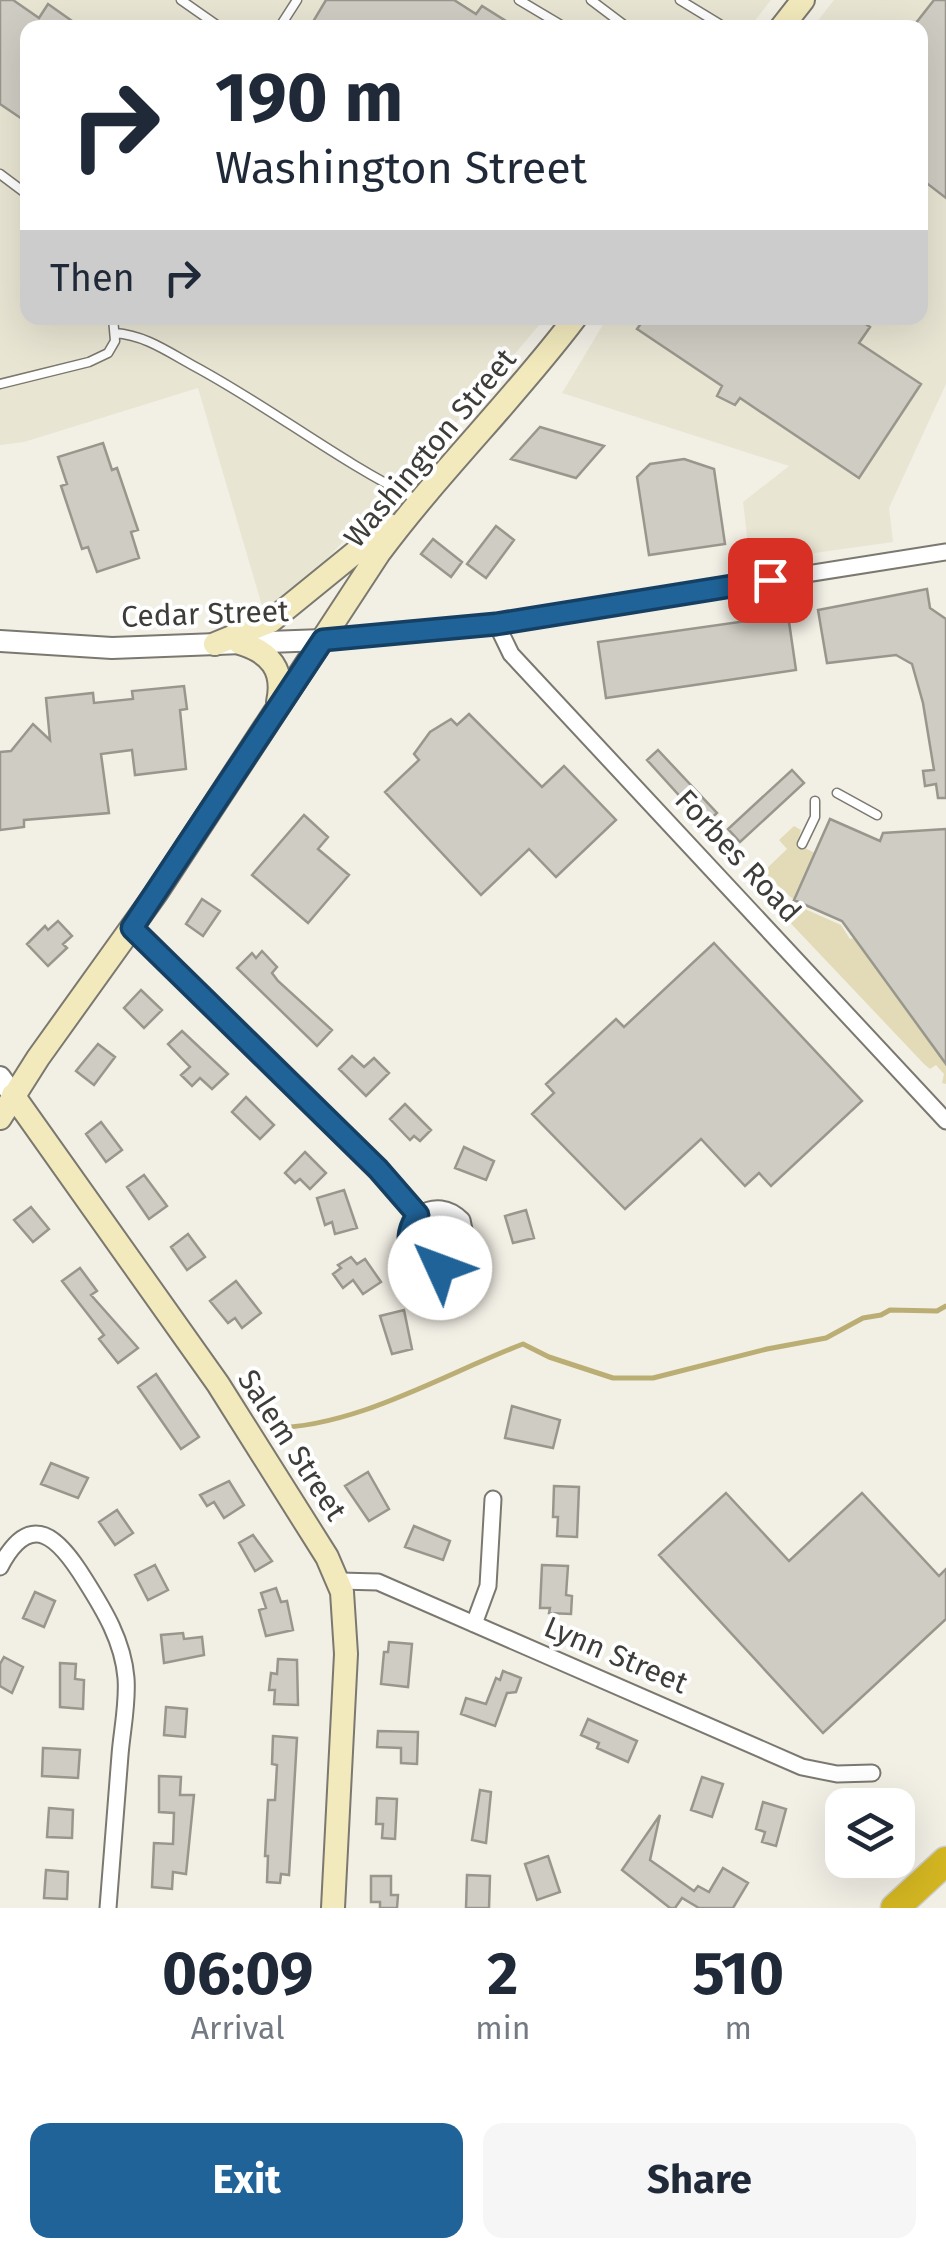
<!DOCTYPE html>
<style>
body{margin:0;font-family:"Fira Sans",sans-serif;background:#f6f6f7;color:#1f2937;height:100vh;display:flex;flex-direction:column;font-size:38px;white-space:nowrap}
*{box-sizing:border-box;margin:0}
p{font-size:32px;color:#747a83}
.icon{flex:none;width:55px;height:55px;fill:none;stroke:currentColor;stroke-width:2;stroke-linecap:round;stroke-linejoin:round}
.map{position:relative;height:1908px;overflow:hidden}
.details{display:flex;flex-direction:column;background:#fff;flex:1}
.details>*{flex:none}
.banner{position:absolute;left:20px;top:20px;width:908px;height:305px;border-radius:20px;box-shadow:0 10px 40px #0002;background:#fff;color:#1f2937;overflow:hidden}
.buttons{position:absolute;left:825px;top:1788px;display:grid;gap:20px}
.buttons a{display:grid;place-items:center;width:90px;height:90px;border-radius:20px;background:#fff;box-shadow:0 10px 40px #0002;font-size:50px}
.pin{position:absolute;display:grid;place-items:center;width:85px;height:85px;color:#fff;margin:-42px;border-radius:20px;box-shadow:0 5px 15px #0006}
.me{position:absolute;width:110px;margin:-55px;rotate:313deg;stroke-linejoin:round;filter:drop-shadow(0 0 8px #0008)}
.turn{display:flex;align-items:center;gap:35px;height:210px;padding:0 30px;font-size:45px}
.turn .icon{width:130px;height:130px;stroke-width:2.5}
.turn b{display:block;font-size:70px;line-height:85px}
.then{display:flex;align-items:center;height:95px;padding:0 30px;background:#0003;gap:20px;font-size:38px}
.eta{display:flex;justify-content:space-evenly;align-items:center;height:170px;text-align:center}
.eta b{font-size:60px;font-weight:700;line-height:70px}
.primary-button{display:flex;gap:20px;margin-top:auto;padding:20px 30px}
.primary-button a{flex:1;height:115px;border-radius:20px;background:#206398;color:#fff;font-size:40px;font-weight:700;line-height:115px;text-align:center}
.primary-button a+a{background:#f6f6f7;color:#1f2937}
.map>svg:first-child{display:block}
.built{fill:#e9e5d3}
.green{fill:#e3dbb7}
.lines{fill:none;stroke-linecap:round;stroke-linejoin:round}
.stream{stroke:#bbae74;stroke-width:5}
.building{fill:#cfcdc3;stroke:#99978d;stroke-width:2.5}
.service-casing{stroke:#7a786f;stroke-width:11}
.minor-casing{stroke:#7a786f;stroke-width:19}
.tertiary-casing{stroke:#7a786f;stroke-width:24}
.secondary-casing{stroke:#7a786f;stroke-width:26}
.motorway-casing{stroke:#cdcdcc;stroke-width:31}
.service{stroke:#fff;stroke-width:8}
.minor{stroke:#fff;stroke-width:15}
.tertiary{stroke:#fff;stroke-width:20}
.secondary{stroke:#f2e9bc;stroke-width:22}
.motorway{stroke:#d3b621;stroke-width:28}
.route-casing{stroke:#154063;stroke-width:25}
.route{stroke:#206398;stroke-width:18}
.labels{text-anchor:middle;stroke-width:8;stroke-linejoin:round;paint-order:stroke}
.street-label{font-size:30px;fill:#3e3d39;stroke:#fff}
</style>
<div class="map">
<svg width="946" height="1908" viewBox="0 0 946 1908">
<rect width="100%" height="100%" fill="#f2efe5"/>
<path class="built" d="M0,0H771L749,28H28V318H545L467,411L318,568L289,593L263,609L198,388L24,442L0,445Z
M834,0H946V384L889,508L893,542L750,562L743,502L789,466L562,393L607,318H920V28L813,27Z"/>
<path class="green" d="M794,826L801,830L797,844L815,853L794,900L763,872L787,849L779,840Z
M750,866L785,900L841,925L850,939L854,938L946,1057V1084L942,1083L944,1074L936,1065L930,1069L924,1064L746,876Z"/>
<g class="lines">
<path class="stream" d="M272,1428C357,1427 444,1374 523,1344L549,1357L613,1378H653L767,1349L826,1338L863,1318L881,1315L890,1310L937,1311L946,1306"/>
</g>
<path class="building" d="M0,0H13L39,18L48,4L82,28H28V123L0,104Z
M326,0H454L476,14L482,6L517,28H326L314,20Z
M934,0H946V198L920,178V28H912Z
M645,318H857L870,327L859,343L921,384L859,478L740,398L735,405L717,396L722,386L637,329Z
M540,427L604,446L576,478L511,459Z
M103,443L112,470L117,468L138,530L131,532L139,558L97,572L88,547L82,549L61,486L67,484L58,457Z
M684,459L714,469L725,544L649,555L637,477L650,464Z
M496,526L514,540L486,578L467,564Z
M433,539L462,562L451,577L421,554Z
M927,589L930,608L946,619V798H938L936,784L925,786L923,771L934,770L923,703L912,664L896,655L827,663L818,610Z
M788,615L796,670L606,698L598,642Z
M184,686L187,709L180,710L186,769L135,775L132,750L101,754L109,813L24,820V827L0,830V752L11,751L33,724L50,740L46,698L93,693L94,703L133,699L132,691Z
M469,714L542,787L564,766L616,820L556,877L529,849L481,895L385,792L419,760L414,754L430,732L451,719L457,725Z
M658,750L717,813L705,824L647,760Z
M792,770L804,783L740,842L728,829Z
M304,815L328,837L318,849L349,875L308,923L252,875Z
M830,819L880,841L883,833L946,829V1064L842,921L794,900Z
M202,899L220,911L203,936L186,924Z
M58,921L72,936L63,944L67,948L48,966L27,944L45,926L48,930Z
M714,943L862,1101L771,1186L759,1173L745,1186L701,1139L625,1209L532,1114L554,1093L546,1084L616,1019L624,1027Z
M262,951L277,967L272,973L278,981L332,1030L317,1046L237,968L252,953L256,958Z
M141,990L162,1010L144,1028L124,1008Z
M182,1031L228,1074L212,1089L200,1078L192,1086L181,1075L190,1067L168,1044Z
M98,1044L115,1057L94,1085L76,1071Z
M352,1056L364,1067L374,1058L389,1073L366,1096L339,1069Z
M246,1097L274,1125L260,1139L232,1112Z
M405,1104L431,1130L420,1141L414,1136L410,1140L390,1119Z
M101,1122L122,1150L106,1162L86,1134Z
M464,1147L494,1161L486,1180L455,1168Z
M305,1152L326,1173L310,1189L300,1179L295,1183L285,1173Z
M144,1175L167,1206L149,1219L127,1187Z
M344,1190L357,1228L335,1234L332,1222L325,1225L317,1198Z
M31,1207L49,1229L33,1242L14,1220Z
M526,1210L534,1238L513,1243L505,1216Z
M188,1234L205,1257L187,1270L171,1247Z
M351,1257L357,1264L365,1259L381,1282L363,1294L353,1280L343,1288L333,1274L341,1268L338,1265Z
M80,1268L97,1291L91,1295L138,1348L118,1363L99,1339L104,1335L62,1281Z
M236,1281L261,1313L242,1328L235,1318L228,1323L210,1301Z
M404,1310L412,1349L392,1354L380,1316Z
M156,1374L199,1437L181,1449L138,1387Z
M512,1406L560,1420L553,1448L505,1438Z
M51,1463L88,1478L78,1498L41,1484Z
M368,1472L389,1509L369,1521L345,1486Z
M229,1481L244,1505L224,1518L214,1502L207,1506L200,1495Z
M554,1486L579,1487L577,1537L557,1536L558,1517H553Z
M726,1493L789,1561L862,1493L939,1576L946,1569V1619L823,1733L659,1555Z
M117,1510L133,1533L115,1545L99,1522Z
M414,1526L450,1541L443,1560L405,1547Z
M253,1535L272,1561L255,1571L239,1543Z
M155,1565L168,1590L148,1600L135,1575Z
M542,1565L568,1566L566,1595L572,1596L571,1614L549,1613L550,1608H540Z
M276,1588L281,1602L287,1601L293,1630L266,1636L259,1610L266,1608L261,1593Z
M35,1592L55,1601L44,1627L23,1618Z
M183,1633L184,1639L202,1637L204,1655L164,1663L161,1635Z
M389,1642L412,1644L408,1687L381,1684L384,1652H388Z
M4,1657L23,1667L12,1693L0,1686V1664Z
M278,1659L297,1660L298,1705L274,1704L275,1690H269L271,1673L277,1674Z
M60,1663L76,1664L75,1679L84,1680L83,1709L60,1707Z
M503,1671L521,1678L516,1692L507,1693L495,1726L461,1714L466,1698L486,1704L496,1678L500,1680Z
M166,1707L187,1709L185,1737L164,1735Z
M588,1719L637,1741L628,1762L597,1748L599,1743L581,1735Z
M378,1731L418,1732L417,1764L401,1763V1748L377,1747Z
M273,1736L297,1738L289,1875L281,1874L280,1883L267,1882L268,1856H265L268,1800H275L277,1765L272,1764Z
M43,1748L80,1750L78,1778L42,1776Z
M159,1776L181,1777L180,1795H194L186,1874L173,1872L172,1889L152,1887L154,1843L173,1844L174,1813L159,1812Z
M702,1777L723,1784L712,1817L691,1810Z
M480,1790L491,1792L486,1843L472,1840Z
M377,1798L397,1799L395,1839L382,1838L383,1824H376Z
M763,1802L786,1809L776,1846L762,1842L765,1832L756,1829Z
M49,1808L73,1810L72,1838L47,1837Z
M660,1815L650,1860L694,1891L698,1886L709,1892L723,1868L748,1883L733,1908H699L682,1898L675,1908H670L622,1870Z
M548,1856L560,1892L537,1900L525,1864Z
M46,1870L68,1872L67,1899L44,1898Z
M467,1875L490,1876L489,1908H466Z
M371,1876H391V1895H398L397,1908H380V1902H371Z"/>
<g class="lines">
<g class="service-casing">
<path id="service" d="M181,0L221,28
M519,0L566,28
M591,0L628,28
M680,0L726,28
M279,28L297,0
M0,174L28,195
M115,333C144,335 167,351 192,365C269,406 338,461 416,499
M0,384L89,362L108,353L115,341L113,318
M837,793L877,815
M802,844L815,817V801"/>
</g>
<g class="minor-casing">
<path id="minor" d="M496,623L511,654L946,1121
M323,640L496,623L946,552
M132,928L378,1169L418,1215C434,1205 449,1207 462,1220L467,1244L454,1263L433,1267C407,1259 401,1236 418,1215
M0,1567C31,1508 59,1538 85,1580C104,1610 123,1641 126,1678C128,1703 122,1730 120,1755C116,1806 112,1857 108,1908
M340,1581L378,1582L802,1767L837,1774L872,1773
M474,1624L488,1586L493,1499"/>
</g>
<g class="tertiary-casing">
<path id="tertiary" d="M0,641L112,648L323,640
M0,1077L13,1095"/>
</g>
<g class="secondary-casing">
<path id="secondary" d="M781,28L803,0
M240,643C270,652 285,670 278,702
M215,644L271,621L389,525
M13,1095L218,1384L327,1557L342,1592L346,1654L333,1908
M0,1118L38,1058L157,892L379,553C440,471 514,399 575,318"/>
</g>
<g class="motorway-casing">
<path id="motorway" d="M895,1908L946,1861"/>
</g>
<use href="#service" class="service"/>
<use href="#minor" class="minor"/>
<use href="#tertiary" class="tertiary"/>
<use href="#secondary" class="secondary"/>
<use href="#motorway" class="motorway"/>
</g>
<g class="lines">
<g class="route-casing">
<path id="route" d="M440,1268C410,1266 400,1238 418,1215L378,1169L132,928L323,640L496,624L770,580"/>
</g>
<use href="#route" class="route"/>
</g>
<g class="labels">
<g class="street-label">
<text transform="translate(430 448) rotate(-50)" y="10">Washington Street</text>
<text transform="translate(205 614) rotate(-2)" y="10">Cedar Street</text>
<text transform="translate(738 856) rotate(47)" y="10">Forbes Road</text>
<text transform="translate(292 1445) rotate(57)" y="10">Salem Street</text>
<text transform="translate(616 1655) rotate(23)" y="10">Lynn Street</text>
</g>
</g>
</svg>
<div class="buttons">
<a><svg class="icon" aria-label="layers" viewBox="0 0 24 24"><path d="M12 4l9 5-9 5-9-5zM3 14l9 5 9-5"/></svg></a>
</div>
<div class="pin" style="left:770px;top:580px;background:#d93025"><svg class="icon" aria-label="arrive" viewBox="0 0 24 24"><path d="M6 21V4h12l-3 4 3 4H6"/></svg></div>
<svg class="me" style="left:440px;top:1268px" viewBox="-20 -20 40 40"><circle r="19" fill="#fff"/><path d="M0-13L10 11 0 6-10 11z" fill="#206398"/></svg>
<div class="banner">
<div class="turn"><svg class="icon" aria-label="right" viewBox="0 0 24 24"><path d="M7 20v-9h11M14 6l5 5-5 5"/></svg><div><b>190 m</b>Washington Street</div></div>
<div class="then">Then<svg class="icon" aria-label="right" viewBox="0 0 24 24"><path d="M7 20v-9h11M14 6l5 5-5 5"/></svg></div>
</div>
</div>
<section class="details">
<div class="eta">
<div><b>06:09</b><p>Arrival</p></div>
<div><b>2</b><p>min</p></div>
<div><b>510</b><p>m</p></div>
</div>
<div class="primary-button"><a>Exit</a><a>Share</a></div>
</section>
